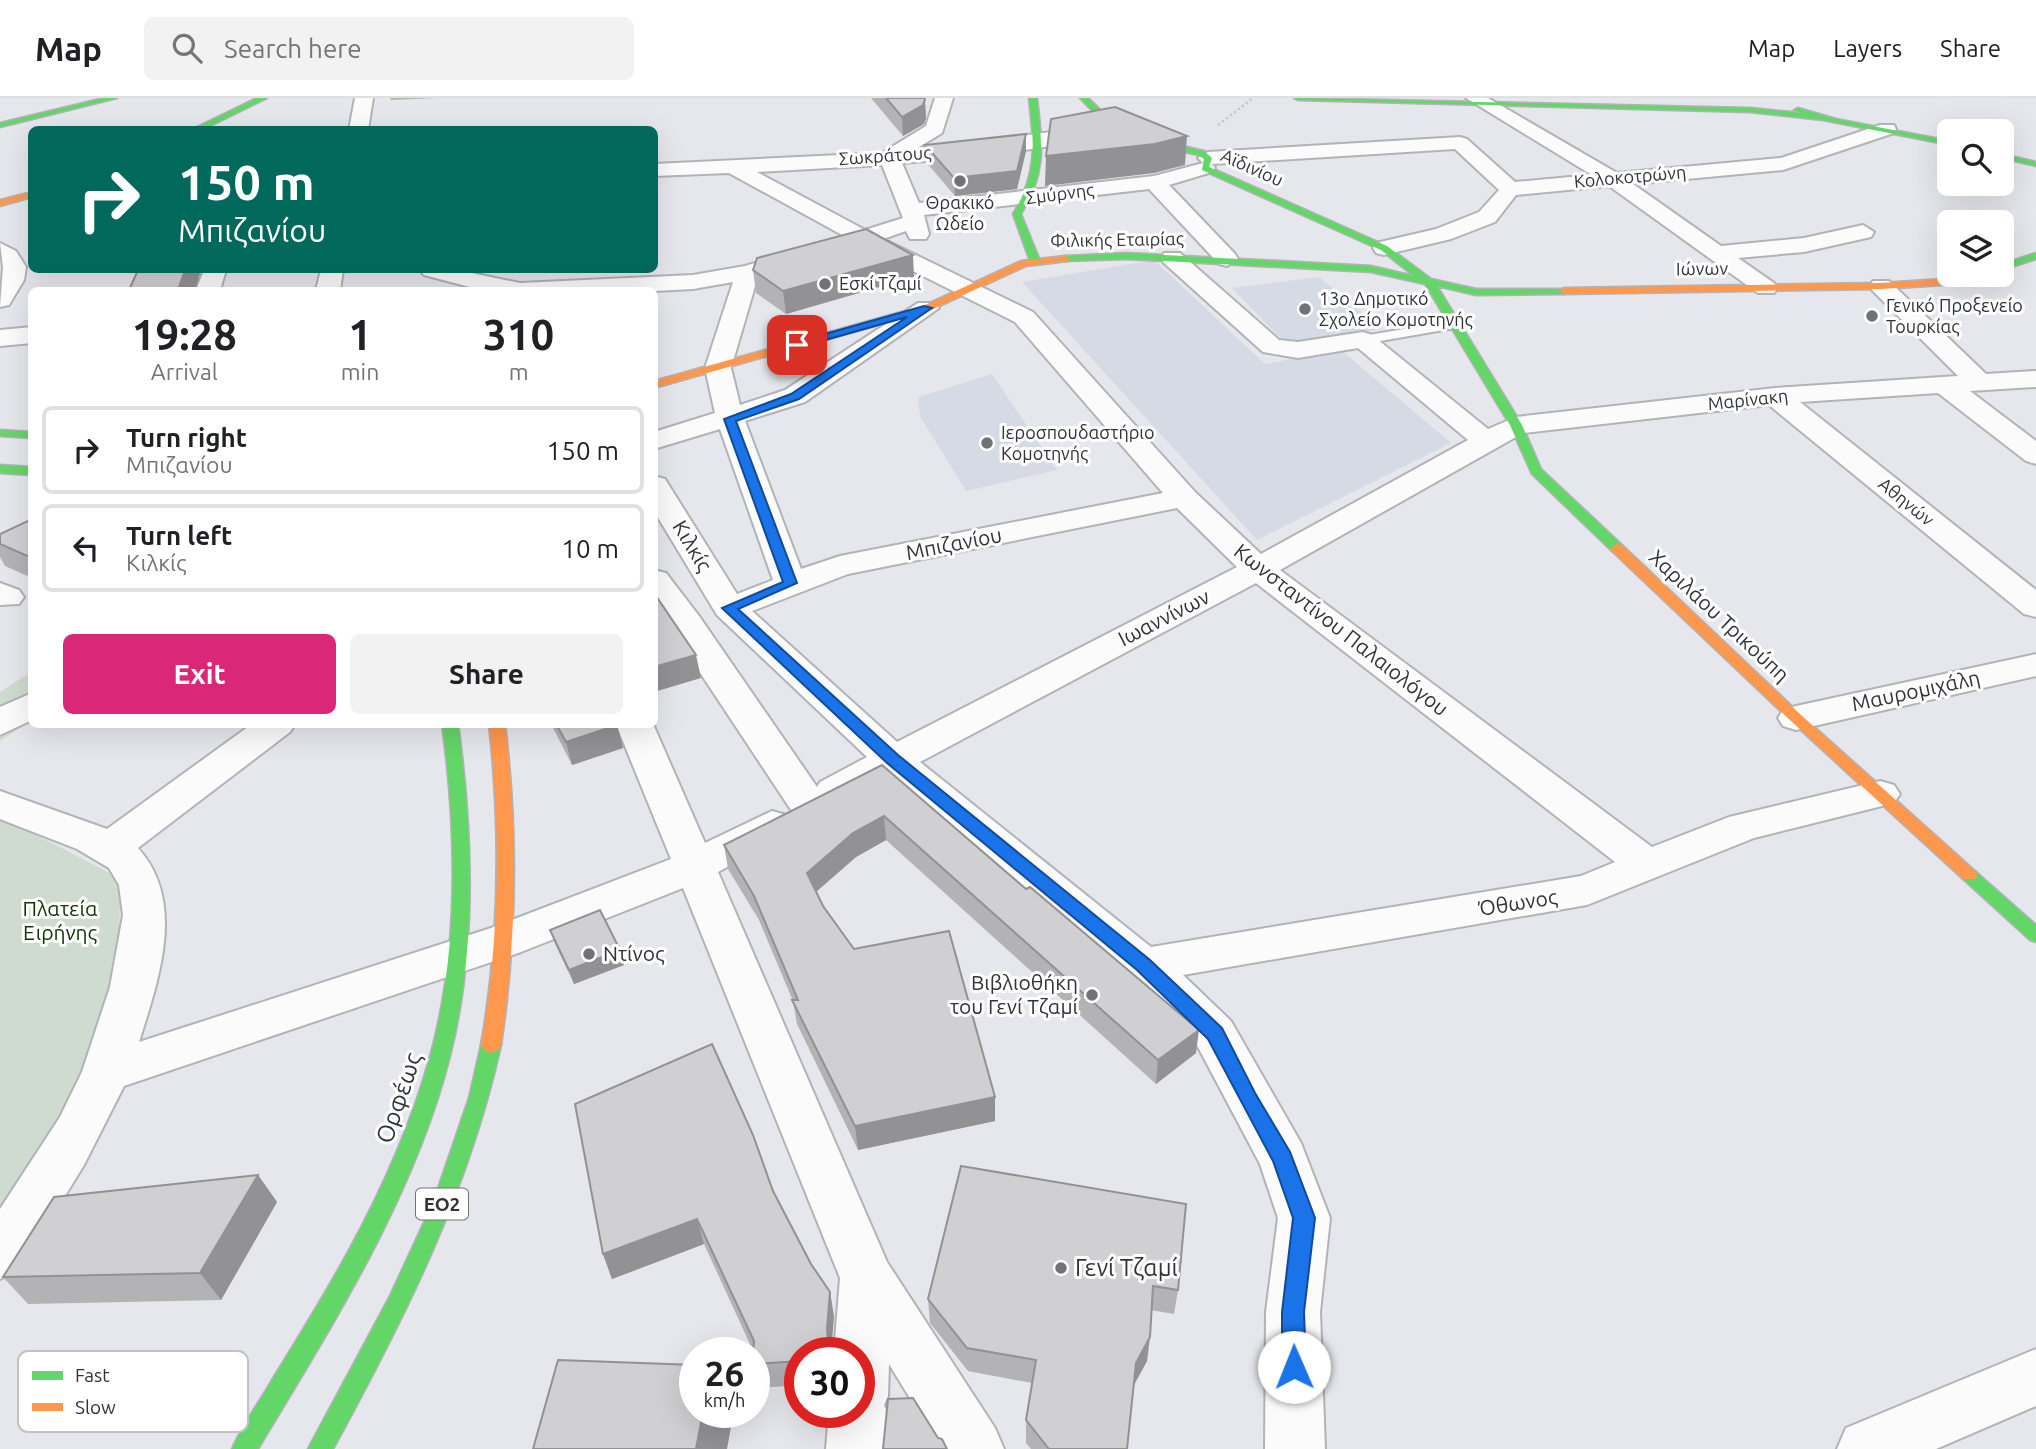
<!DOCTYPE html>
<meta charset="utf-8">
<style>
body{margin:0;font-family:Ubuntu,sans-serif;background:#f2f2f2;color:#202124;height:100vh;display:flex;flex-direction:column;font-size:26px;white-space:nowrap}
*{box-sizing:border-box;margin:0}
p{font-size:23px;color:#757577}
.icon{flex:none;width:38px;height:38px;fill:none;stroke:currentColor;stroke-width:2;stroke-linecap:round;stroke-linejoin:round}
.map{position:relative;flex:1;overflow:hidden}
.side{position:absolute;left:28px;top:189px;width:630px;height:441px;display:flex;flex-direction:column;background:#fff;border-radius:10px;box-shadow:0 7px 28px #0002}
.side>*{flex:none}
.guide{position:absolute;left:28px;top:28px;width:630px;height:147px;border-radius:10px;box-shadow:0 7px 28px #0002;background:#00695c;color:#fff;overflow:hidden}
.buttons{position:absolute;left:1937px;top:21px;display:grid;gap:14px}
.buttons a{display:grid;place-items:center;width:77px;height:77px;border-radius:10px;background:#fff;box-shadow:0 7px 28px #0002;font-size:35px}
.speed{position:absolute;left:679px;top:1239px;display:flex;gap:14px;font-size:35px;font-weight:700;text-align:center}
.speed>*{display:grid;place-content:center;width:91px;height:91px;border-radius:50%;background:#fff;box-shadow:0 7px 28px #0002;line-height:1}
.speed small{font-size:18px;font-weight:400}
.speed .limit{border:10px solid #d22;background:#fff;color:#111}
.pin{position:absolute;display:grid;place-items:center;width:60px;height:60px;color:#fff;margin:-30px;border-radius:14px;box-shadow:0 4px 10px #0006}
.me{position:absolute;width:77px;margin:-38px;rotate:359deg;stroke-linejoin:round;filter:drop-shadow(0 0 5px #0008)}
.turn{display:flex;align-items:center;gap:24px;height:147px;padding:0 35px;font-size:32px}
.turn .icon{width:91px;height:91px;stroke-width:2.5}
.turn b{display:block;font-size:49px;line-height:60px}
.eta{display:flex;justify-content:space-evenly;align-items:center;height:119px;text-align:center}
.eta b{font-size:42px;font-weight:700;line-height:49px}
.button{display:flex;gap:14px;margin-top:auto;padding:14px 35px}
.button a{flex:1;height:80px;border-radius:10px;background:#db2777;color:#fff;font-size:28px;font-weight:700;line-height:80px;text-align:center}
.button a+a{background:#f2f2f2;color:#202124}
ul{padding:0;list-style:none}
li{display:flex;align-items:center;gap:21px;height:88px;margin:0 14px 10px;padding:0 21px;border:4px solid #e0e0e0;border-radius:10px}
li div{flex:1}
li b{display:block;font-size:26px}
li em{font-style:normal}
header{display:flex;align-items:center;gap:42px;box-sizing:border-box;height:98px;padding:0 35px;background:#fff;border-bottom:2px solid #e0e0e0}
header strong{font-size:33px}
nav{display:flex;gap:38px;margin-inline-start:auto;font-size:24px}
.search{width:490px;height:63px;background:#f2f2f2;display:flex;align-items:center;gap:18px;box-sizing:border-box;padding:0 24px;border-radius:10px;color:#757577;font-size:26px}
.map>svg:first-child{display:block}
.built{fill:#d5dae5}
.green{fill:#d0dbcf}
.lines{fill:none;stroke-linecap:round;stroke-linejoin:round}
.lane-casing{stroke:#b2b3b7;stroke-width:4}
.street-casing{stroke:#b2b3b7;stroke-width:4}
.fast-casing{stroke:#b2b3b7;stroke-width:3}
.slow-casing{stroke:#b2b3b7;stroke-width:3}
.path{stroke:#c8c8cb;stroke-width:2.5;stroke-dasharray:2.5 2.5;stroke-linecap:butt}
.lane{fill:#fbfbfc;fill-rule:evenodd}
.street{fill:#fbfbfc;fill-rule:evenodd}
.fast{fill:#63d668;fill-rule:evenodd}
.slow{fill:#ff974d;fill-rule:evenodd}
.wall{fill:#b3b2b5}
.shaded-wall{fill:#929193}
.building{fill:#d0cfd2;stroke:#929193;stroke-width:2}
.route{fill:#1a73e8;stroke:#114b97;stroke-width:2}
.poi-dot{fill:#707276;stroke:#fff;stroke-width:2.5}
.labels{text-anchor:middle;stroke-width:6;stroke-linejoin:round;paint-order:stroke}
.far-street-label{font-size:18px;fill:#313337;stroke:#fff}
.far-poi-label{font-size:18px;fill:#313337;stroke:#fff;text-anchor:start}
.shield{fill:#fff;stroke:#6f7073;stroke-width:2}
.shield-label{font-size:19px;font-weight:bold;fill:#313337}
.street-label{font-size:21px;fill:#313337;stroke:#fff}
.park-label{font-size:21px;fill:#113402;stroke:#fff}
.poi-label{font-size:21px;fill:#313337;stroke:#fff;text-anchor:start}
.near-street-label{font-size:24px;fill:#313337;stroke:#fff}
.near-poi-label{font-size:24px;fill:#313337;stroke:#fff;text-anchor:start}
.key{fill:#fff;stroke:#c1c2c3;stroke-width:2}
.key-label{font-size:19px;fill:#313337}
</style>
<header>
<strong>Map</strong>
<div class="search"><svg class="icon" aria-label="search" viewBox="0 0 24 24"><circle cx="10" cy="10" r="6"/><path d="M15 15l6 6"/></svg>Search here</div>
<nav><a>Map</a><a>Layers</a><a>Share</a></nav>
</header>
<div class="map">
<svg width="2036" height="1351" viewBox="0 0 2036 1351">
<rect width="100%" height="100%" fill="#e6e7ec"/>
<path class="built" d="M1154,162L1265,266L1341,252L1451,345L1257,442L1022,184Z
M1319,179L1382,231L1290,250L1232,190Z
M992,276L1057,372L966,393L920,318L918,299Z"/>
<path class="green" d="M31,574V623L0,643V594Z
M0,718L121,781L114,967L0,1166Z"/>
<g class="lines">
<g class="lane-casing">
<path id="lane" d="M1457,222L1461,223V229L1363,246L1357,242L1363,238Z"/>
</g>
<g class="street-casing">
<path id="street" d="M355,0H373L368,32H349Z
M935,0H953L942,35L914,52L1081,30L1091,36C1079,50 928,63 902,65L919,105L1154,78L1203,65L1198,60L1208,54L1460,39L1467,41L1515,84L1592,77L1466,0H1488L1617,75L1781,60L1880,27H1894L1896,31L1894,35L1783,72L1633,86L1721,148L1804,140L1863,127L1874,134L1871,139L1804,154L1738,160L1774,185L1778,190L1774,195H1758L1609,88L1516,97L1495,124L1451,141L1384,157L1376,155L1373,150L1376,145L1436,131L1479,114L1499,92L1455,51L1212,66L1215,70L1212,74L1169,87L1235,156L1238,161L1227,168L1219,166L1149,91L924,117L929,136L926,141H910L906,133L883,141L1033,214L1195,394L1261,456L1468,342L1358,250L1298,260L1263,254L1164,165L1161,160L1164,155H1180L1279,242L1298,244L1363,234L1372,237L1488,331L1516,319L1775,290L1958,278L1873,193L1869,188L1873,183H1889L1986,276L2036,273V289L1970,293L2036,343V366L2026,363L1938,295L1800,304L2036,492V519L2024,516L1769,307L1523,335L1280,472L1652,749L1729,719L1880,683L1894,687L1900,696L1894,705L1754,740L1587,807L1183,877L1231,923L1301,1045L1330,1120L1320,1214L1325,1351H1265L1266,1214L1278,1120L1260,1066L1198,949L1127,879L890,680C873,689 847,710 826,704L829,708L823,718L809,722L795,718L654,505V472L666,475L699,518L817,689L820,684L867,659L717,517L654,413V378L665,381L737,496L773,482L720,331L654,351V334L715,315L705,270L733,184L693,191L654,193L481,192L424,177L420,172H457L520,185L693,177L745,168L844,138L729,75L654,78V66L882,55L926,28ZM882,67L903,120L865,132L757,74ZM861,147L1015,224L1163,395L840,458L801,471L745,323L805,304L939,210L936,205H918L785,292L740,307L731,270L758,178ZM1177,410L1237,469L897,644L752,513L848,476ZM1256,485L1615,764L1581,778L1151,849L920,664Z
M0,145L16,153L26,169L24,182L9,207L0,209L3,169Z
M204,172H226L220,192H196Z
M321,172H343L340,192H316Z
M32,229V245L0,248V232Z
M0,485L19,492L24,499L19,506L0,507Z
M2036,556V578L1796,632L1783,628L1778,620L1783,612L1796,608Z
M32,595V622L0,637V609Z
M252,626H295L290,634L138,750C187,804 158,883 139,944L491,830L671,761L616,626H653L705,745L772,713L786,717L792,727L786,737L718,774L887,1164L995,1330L1004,1351H941L889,1266L888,1298L884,1307L887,1314L886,1351H826L829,1314H859V1255H834L840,1180L683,790L521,854L124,988L84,1067L19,1173L0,1181V1111L60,1019L82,974L110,889L123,817L119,787L109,770L77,751L0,721V693L107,731Z
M2036,1251V1308L1936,1351H1837L1846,1330Z"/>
</g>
<g class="fast-casing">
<path id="fast" d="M104,0H117L0,29V25Z
M257,0H267L202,32H191Z
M1029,0H1037C1042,47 1047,74 1021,116L1040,163L1035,166L1030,163L1013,116C1038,74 1034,47 1029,0Z
M1080,0H1088L1117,28L1135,37L1204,53L1212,60L1209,69L1387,148L1431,181L1476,191H1567V195L1564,196L1476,197L1437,188L1522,327L1541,371L1622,447V453H1612L1532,376L1510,327L1425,186L1371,174L1127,161L1062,163L1060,161L1065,158L1127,155L1371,168L1414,178L1381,152L1202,72L1204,61L1198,57L1129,41L1111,32Z
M1294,0L1750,10L1802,15L1794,12L1798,10L1836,21L1950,43V47L1823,22L1750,14L1298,2Z
M2002,56L2036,64V68L2002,60Z
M2036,155V161L2002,172V166Z
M0,332L32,334V340L0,338Z
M0,367L32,369V377L0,375Z
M442,626H458C473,735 477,851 450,958C414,1100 332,1227 258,1351H232C242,1327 259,1305 272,1282C298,1240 324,1198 348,1154C382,1092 411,1027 430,959C459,853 457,735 442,626Z
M1969,771L1975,773L2036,827V844L2030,842L1963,781L1960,777L1963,773Z
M491,939L498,942L501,947C468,1095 405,1219 333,1351H308L390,1198L433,1105L469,1000L481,947L484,942Z"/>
</g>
<g class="slow-casing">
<path id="slow" d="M32,94V99L0,108V102Z
M1065,158L1070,161L1068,163L1026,168L931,212L654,290V283L923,208L1021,163Z
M1963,177H1980L1943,187L1881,191L1564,196L1559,193L1564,190L1881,185L1943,181Z
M1617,446L1622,447L1801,617L1975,773L1978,777L1975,781H1963L1791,623L1612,453L1611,450Z
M489,626H505C518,734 517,839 501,947L498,952L491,955L484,952L481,947C500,840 501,735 489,626Z"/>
</g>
<path class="path" d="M1218,27L1253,0"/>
<use href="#lane" class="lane"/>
<use href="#street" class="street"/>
<use href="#fast" class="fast"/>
<use href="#slow" class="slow"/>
</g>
<path class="wall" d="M390,0H437L391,2Z
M871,0H924L926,20L924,26L903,38Z
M925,47L1026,53L1017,91L955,98L926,64Z
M753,172L914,179L786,216L756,195Z
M32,421V480L5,468L0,459V436Z
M551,626H617L623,650L572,667Z
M882,667L1196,955L1156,986L886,742L856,759L816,794L823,808L854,851L995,999V1023L858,1052L797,926L793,903L759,822L728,771L724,747Z
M550,832L620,852L624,867L574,886L555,846Z
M961,1068L1178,1192L1174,1216L1151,1212L1147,1263L1133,1287L1127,1351H1031L1026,1345V1322L1032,1285L968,1273L930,1225L928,1201Z
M258,1077L277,1104L221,1202L28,1206L3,1179Z
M773,1093L811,1166L830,1194L834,1219L800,1255V1287L759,1290L754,1273V1255L704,1146L612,1181L603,1156Z"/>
<path class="shaded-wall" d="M925,1L926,20L924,26L903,38L902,19Z
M1026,36V53L1017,91L955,98L954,80Z
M1187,38L1185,67L1154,75L1045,88L1046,58Z
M913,157L914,179L786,216L783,193Z
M185,172H201L195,192H178Z
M696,557L701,580L654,594V569Z
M617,627L623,650L572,667L566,644Z
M884,718L886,742L856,759L810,799L807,775L853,735Z
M620,852L624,867L574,886L569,872Z
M1199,932L1196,955L1156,986L1158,962Z
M995,999V1023L858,1052L855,1028Z
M258,1077L277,1104L221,1202L200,1175Z
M697,1121L704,1146L612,1181L603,1156Z
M830,1194L834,1219L831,1255H829L827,1230Z
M1150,1239L1147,1263L1133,1289L1136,1265Z
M703,1314H726L731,1329L727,1351H696Z"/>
<path class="building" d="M886,0H924L925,1L923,7L902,19Z
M1115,9L1187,38L1155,46L1046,58L1051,21Z
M1026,36L1017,73L954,80L925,47Z
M866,131L913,157L783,193L753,172L757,160Z
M138,172H185L178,192H129Z
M32,421V460L0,446V436Z
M654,495L696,557L654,569Z
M556,626H617V627L566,644Z
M882,667L1026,791L1030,789L1199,932L1158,962L884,718L853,735L807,775L823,808L854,851L949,833L995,999L855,1028L792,902H798L754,798L724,747Z
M600,812L620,852L569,872L550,832Z
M712,946L753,1037L773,1093L811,1166L830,1194L827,1230L829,1255H800V1263L754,1266V1255H753L754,1243L697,1121L603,1156L575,1006Z
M961,1068L1186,1106L1178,1192L1153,1188L1150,1239L1136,1265L1127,1351H1049L1026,1322L1036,1262L967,1250L928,1201Z
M258,1077L200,1175L3,1179L54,1099Z
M558,1262L695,1267V1314H703L696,1351H533Z
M913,1300L938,1340L942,1341L947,1351H883L888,1301Z"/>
<path class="route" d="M924,208L932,210L799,301L736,323L797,485L738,511L898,657L1150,862L1222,930L1255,995L1290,1054L1315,1120L1304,1214L1306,1269L1302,1277L1294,1280L1286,1277L1282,1269V1214L1293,1120L1273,1063L1208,941L1137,872L887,665L722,510L783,484L724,321L791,296L907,219L797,250H793V245Z"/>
<g class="poi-dot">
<circle cx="960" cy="83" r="7"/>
<circle cx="825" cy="186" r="7"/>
<circle cx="1305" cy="211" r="7"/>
<circle cx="1872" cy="218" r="7"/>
<circle cx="987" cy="345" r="7"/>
<circle cx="589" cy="856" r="7"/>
<circle cx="1092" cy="897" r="7"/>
<circle cx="1061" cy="1170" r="7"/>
</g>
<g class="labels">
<g class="far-street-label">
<text transform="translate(885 58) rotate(-4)" y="6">Σωκράτους</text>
<text transform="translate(1252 70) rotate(24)" y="6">Αϊδινίου</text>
<text transform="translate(1630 79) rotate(-5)" y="6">Κολοκοτρώνη</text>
<text transform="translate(1060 96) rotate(-7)" y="6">Σμύρνης</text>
<text transform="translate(1117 142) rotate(-1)" y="6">Φιλικής Εταιρίας</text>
<text transform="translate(1702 171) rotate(-1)" y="6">Ιώνων</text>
<text transform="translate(1748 302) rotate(-6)" y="6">Μαρίνακη</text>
<text transform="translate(1906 404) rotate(39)" y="6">Αθηνών</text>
</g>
<g class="far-poi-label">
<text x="960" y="111" text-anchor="middle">Θρακικό<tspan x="960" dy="21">Ωδείο</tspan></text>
<text x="839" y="192">Εσκί Τζαμί</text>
<text x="1319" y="207">13ο Δημοτικό<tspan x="1319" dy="21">Σχολείο Κομοτηνής</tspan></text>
<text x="1886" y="214">Γενικό Προξενείο<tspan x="1886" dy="21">Τουρκίας</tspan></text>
<text x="1001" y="341">Ιεροσπουδαστήριο<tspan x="1001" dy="21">Κομοτηνής</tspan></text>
</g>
<rect class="shield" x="416" y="1090.5" width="52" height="31" rx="5"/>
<g class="shield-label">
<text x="442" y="1113">ΕΟ2</text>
</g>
<g class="street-label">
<text transform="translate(954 446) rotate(-11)" y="7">Μπιζανίου</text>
<text transform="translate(692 448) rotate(59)" y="7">Κιλκίς</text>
<text transform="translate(1719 518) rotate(43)" y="7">Χαριλάου Τρικούπη</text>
<text transform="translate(1164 520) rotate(-27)" y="7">Ιωαννίνων</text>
<text transform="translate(1341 532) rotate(38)" y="7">Κωνσταντίνου Παλαιολόγου</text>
<text transform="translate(1916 593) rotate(-12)" y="7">Μαυρομιχάλη</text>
<text transform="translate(1518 805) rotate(-9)" y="7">Όθωνος</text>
</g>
<g class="park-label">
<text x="60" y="818">Πλατεία<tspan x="60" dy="24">Ειρήνης</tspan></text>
</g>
<g class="poi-label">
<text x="603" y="863">Ντίνος</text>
<text x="1078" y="892" text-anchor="end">Βιβλιοθήκη<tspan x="1078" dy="24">του Γενί Τζαμί</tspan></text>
</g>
<g class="near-street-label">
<text transform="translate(399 1000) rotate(-71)" y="8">Ορφέως</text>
</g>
<g class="near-poi-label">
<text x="1075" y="1178">Γενί Τζαμί</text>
</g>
</g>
<rect x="18" y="1253" width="230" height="81" rx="10" class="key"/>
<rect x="32" y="1273" width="31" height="9" fill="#63d668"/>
<rect x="32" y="1305" width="31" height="8" fill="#ff974d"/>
<g class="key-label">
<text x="75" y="1284">Fast</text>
<text x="75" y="1316">Slow</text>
</g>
</svg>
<div class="buttons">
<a><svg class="icon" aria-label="search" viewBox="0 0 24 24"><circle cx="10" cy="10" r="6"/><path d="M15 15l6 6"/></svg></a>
<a><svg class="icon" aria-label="layers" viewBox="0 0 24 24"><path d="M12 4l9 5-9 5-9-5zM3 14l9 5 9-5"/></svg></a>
</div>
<div class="speed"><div>26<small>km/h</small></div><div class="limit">30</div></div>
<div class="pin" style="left:797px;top:247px;background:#d93025"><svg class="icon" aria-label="arrive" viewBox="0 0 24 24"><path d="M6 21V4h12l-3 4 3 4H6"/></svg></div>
<svg class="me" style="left:1294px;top:1269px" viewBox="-20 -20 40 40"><circle r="19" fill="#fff"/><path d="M0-13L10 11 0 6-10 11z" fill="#1a73e8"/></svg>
<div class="guide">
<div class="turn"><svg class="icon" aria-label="right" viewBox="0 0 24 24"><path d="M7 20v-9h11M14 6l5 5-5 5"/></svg><div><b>150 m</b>Μπιζανίου</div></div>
</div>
<section class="side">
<div class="eta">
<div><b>19:28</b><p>Arrival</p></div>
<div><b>1</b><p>min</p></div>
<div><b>310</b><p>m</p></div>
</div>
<ul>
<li><svg class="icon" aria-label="right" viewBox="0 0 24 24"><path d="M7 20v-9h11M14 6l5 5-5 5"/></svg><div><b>Turn right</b><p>Μπιζανίου</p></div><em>150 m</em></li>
<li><svg class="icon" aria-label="left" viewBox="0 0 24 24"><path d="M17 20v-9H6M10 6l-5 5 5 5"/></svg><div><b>Turn left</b><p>Κιλκίς</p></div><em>10 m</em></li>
</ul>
<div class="button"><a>Exit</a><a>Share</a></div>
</section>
</div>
